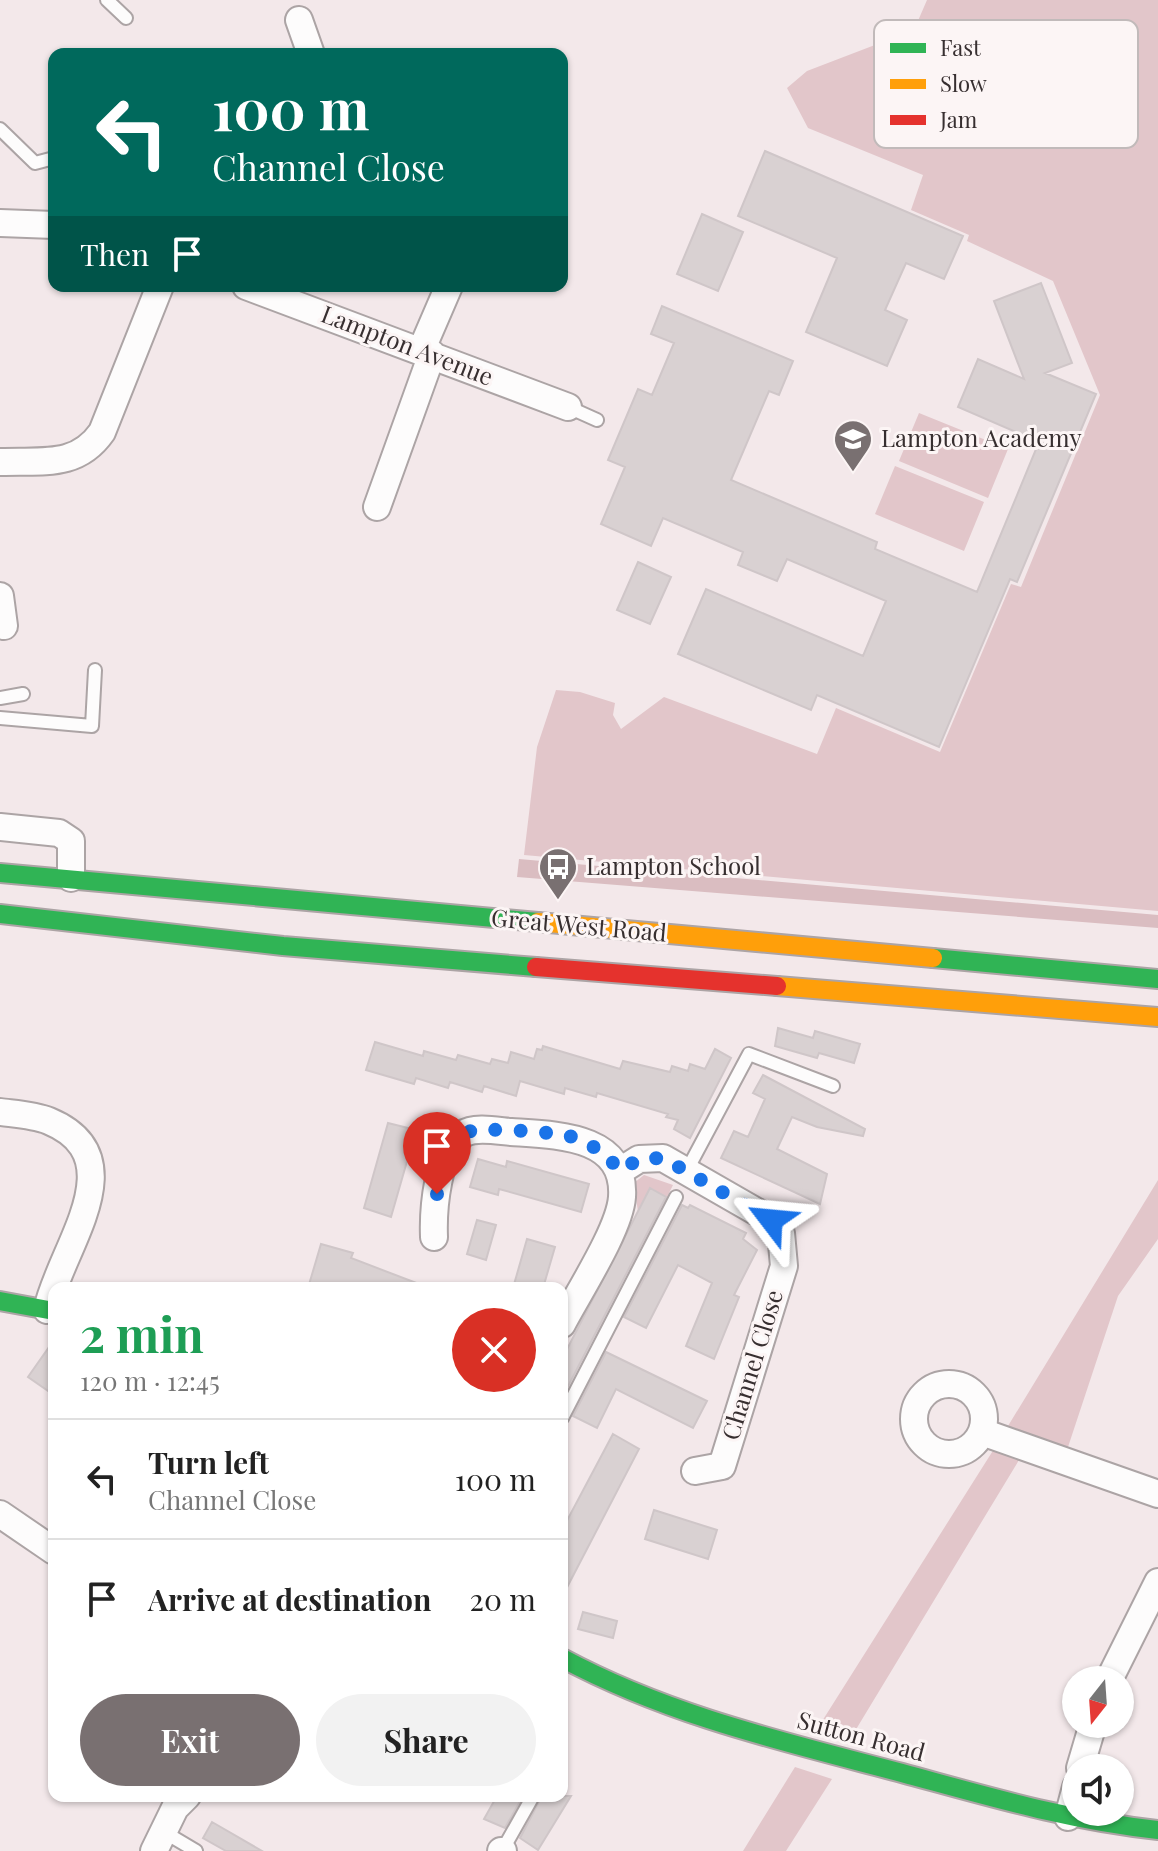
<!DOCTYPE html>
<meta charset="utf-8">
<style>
body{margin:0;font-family:"Playfair Display",serif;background:#f2f2f2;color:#222;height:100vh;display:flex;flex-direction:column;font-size:30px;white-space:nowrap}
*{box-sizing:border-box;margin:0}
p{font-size:26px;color:#767676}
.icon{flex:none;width:44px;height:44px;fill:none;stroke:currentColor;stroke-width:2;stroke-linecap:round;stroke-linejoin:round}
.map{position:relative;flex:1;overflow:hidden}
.sheet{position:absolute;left:48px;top:1282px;width:520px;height:520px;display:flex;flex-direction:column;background:#fff;border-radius:16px;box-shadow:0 2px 6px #0004}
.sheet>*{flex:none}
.banner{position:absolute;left:48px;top:48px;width:520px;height:244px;border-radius:16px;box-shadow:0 2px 6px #0004;background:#00695c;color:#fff;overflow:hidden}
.needle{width:52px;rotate:197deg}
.fabs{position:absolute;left:1062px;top:1666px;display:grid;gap:16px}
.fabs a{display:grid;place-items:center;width:72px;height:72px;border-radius:50%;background:#fff;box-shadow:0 2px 6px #0004;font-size:40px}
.pin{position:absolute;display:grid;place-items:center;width:68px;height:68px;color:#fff;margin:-82px -34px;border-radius:50% 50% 50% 0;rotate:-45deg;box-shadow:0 0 8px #0007}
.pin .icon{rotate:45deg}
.me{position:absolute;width:88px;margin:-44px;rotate:299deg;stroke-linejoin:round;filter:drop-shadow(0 0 6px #0008)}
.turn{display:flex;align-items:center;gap:28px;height:168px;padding:0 32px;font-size:36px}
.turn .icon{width:104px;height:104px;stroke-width:2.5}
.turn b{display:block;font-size:56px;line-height:68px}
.then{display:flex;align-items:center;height:76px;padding:0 32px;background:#0003;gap:16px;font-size:30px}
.round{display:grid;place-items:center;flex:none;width:84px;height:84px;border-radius:42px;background:#f2f2f2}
.overview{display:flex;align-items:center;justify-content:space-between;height:136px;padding:0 32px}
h1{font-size:48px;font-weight:700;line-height:60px;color:#1e9e55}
.cta{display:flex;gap:16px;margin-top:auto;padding:16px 32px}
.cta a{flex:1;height:92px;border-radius:48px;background:#797071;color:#fff;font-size:32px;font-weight:700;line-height:92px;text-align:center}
.cta a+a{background:#f2f2f2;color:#222}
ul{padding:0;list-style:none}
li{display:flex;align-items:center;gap:24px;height:120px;padding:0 32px;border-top:2px solid #e0e0e0}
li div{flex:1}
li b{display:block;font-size:30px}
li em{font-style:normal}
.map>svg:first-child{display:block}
.green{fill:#e2c6ca}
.forest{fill:#dabdc1}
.building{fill:#d9d1d2;stroke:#cfc6c8;stroke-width:2}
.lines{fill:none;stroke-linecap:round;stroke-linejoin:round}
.lane-casing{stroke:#aca4a5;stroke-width:16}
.street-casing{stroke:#aca4a5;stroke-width:30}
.fast-casing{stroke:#aca4a5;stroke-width:22}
.slow-casing{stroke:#aca4a5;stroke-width:22}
.jam-casing{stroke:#aca4a5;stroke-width:22}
.lane{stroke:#fdfcfc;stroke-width:12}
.street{stroke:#fdfcfc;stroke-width:26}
.fast{stroke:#30b455;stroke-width:18}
.slow{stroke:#ff9f0a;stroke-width:18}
.jam{stroke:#e5322d;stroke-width:18}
.route{stroke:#1a73e8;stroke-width:14;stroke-dasharray:0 25.2}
.labels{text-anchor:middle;stroke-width:6;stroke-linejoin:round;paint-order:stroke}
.street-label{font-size:24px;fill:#372f30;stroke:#fcf5f5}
.poi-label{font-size:24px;fill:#372f30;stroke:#fcf5f5;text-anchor:start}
.key{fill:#fcf5f5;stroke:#c1baba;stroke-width:2}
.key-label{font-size:22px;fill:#372f30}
</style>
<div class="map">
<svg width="1158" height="1851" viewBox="0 0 1158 1851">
<rect width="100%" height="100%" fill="#f3e8ea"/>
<path class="green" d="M927,0H1158V911L524,855L537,747L556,690L580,692L615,703L613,715L621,729L664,697L817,754L836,708L940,752L1011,584L1021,587L1100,395L1053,281L967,241L969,235L911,210L923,175L808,128L787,88L807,71L914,30Z
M919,413L1008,449L988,498L899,461Z
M895,466L984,502L964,551L875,514Z
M644,1175L673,1185L667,1197L650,1189L638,1212L634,1183Z
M1158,1180V1239L1118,1296L1068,1447L1008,1426Z
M994,1449L1019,1460L852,1736L819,1726Z
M795,1767L832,1779L786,1851H743Z"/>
<path class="forest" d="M519,859L1158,915V928L517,877Z"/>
<path class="building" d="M765,151L963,236L944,279L906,263L885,310L907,320L887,366L806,332L837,258L738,216Z
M702,214L743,232L718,291L677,274Z
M1041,283L1072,363L1045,373L1096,394L1017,582L1010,579L939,747L817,695L811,710L678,654L706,589L863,656L886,601L787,559L777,581L738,565L743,552L663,518L651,546L601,524L625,467L608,460L638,389L652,395L674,343L651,334L662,306L793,361L779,395L769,391L731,480L877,542L875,549L977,592L1039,442L958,407L978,359L1024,379L994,301Z
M638,562L671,577L650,624L617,610Z
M778,1028L813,1038L815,1031L860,1044L854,1063L819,1053L817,1058L775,1046Z
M375,1042L423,1056L424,1051L456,1060L458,1055L490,1064L492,1059L508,1063L511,1052L534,1059L537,1049L542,1050L543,1046L620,1069L623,1061L670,1072L672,1066L688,1071L690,1064L705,1069L715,1049L731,1058L690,1138L674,1129L678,1120L666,1117L668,1114L597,1093L596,1097L565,1088L564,1094L520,1081L516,1096L484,1086L482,1092L450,1082L448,1088L416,1078L414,1084L366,1070Z
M763,1075L865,1129L863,1136L817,1127L792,1117L777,1149L827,1174L820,1204L721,1158L734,1131L748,1137L765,1099L753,1093Z
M388,1123L416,1130L391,1217L364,1208Z
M478,1159L506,1167L507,1161L589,1184L581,1212L499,1189L498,1195L470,1187Z
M650,1188L666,1197L562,1398V1359Z
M682,1205L688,1208L690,1205L746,1233L743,1239L757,1250L734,1295L739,1297L714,1359L686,1346L712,1283L678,1265L646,1328L624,1317Z
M477,1220L496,1225L486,1260L467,1254Z
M527,1239L555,1247L543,1288H513Z
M321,1244L353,1253L351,1258L419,1284V1288H308Z
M54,1340V1395L28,1377Z
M606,1352L707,1401L693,1428L616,1389L597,1428L573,1416Z
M613,1434L639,1449L562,1597V1530Z
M654,1510L717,1530L708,1559L645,1539Z
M583,1612L617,1621L613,1638L578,1629Z
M497,1796H523L505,1828L484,1819Z
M542,1796H571L538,1850L520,1838Z
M212,1822L262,1851H226L203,1838Z"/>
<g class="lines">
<g class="lane-casing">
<path id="lane" d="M107,0L126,18
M0,129L35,163L54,158
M568,407L597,420
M0,698L23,694
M0,718L92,726L95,670
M686,1172L749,1054L833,1086
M562,1418L676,1197
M164,1832L196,1851
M502,1851L533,1796"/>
</g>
<g class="street-casing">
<path id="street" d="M299,20L311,54
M0,223L54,225
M246,286L568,407
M421,351L449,286
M0,462C41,460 76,469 102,432L160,286
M377,507L432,354
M0,596L4,626
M0,827L59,833L71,841V878
M0,1112C15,1114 34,1115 49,1121C138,1158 59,1250 47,1310
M620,1171L639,1159L663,1158L771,1220L781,1233L784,1266L722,1466L695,1471
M434,1237C433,1211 437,1149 463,1134C475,1126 498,1131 511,1132C556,1135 626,1135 622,1197C620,1229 578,1293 562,1324
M914 1419a35 35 0 1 1 70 0a35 35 0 1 1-70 0Z
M982,1432L1158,1494
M0,1514L54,1551
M1109,1680L1158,1582
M1080,1768L1093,1724
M1068,1817L1076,1787
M154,1851L175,1808L187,1796
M501,1851H503"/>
</g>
<g class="fast-casing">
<path id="fast" d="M0,873L538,922
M0,914L283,946L536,967
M933,958L1158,979
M0,1301L54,1311
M562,1658C670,1716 785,1742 902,1773C987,1796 1070,1821 1158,1830"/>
</g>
<g class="slow-casing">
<path id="slow" d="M538,922L933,958
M777,986L1158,1017"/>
</g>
<g class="jam-casing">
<path id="jam" d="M536,967L777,986"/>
</g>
<use href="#lane" class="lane"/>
<use href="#street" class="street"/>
<use href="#fast" class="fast"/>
<use href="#slow" class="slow"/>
<use href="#jam" class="jam"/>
</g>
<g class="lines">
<path class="route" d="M437,1194C440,1175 445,1142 464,1133C479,1126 560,1132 576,1138C595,1146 607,1155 620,1171L639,1159L663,1158L771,1220"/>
</g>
<defs>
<g id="school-pin" transform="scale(2)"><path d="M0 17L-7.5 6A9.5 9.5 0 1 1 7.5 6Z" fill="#797071" stroke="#fcf5f5"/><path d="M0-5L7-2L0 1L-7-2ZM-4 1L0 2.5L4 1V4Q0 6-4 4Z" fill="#fff"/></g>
<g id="bus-pin" transform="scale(2)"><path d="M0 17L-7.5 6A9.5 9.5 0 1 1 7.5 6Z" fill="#797071" stroke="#fcf5f5"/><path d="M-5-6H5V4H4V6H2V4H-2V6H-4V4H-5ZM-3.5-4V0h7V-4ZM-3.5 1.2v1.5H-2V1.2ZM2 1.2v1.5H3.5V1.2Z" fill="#fff"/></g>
</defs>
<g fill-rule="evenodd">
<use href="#school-pin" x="853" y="439"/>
<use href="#bus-pin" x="558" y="867"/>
</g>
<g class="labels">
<g class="street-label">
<text transform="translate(407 346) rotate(21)" y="8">Lampton Avenue</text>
<text transform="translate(579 926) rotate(5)" y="8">Great West Road</text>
<text transform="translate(753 1365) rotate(-73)" y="8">Channel Close</text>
<text transform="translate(861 1737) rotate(15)" y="8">Sutton Road</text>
</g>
<g class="poi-label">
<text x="881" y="447">Lampton Academy</text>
<text x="586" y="875">Lampton School</text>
</g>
</g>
<rect x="874" y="20" width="264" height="128" rx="12" class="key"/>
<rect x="890" y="43" width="36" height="10" fill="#30b455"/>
<rect x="890" y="79" width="36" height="10" fill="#ff9f0a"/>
<rect x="890" y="115" width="36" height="10" fill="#e5322d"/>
<g class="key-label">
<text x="940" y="56">Fast</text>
<text x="940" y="92">Slow</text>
<text x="940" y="128">Jam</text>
</g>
</svg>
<div class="fabs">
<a><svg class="needle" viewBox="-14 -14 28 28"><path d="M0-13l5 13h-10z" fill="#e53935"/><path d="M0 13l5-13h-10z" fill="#767676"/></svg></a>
<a><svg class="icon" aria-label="sound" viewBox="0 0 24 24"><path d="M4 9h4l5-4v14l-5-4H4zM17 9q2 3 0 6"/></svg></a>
</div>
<div class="pin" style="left:437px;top:1194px;background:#d93025"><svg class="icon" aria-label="arrive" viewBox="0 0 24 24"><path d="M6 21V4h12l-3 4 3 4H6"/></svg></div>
<svg class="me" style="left:771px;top:1220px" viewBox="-20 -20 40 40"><path d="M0-17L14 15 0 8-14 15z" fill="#1a73e8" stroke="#fff" stroke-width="4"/></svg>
<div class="banner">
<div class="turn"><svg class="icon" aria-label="left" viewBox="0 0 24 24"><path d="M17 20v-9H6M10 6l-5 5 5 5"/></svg><div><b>100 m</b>Channel Close</div></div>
<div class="then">Then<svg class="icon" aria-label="arrive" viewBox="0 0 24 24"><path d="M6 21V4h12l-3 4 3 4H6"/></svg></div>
</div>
<section class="sheet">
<div class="overview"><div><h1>2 min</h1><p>120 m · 12:45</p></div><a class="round" style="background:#d93025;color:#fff"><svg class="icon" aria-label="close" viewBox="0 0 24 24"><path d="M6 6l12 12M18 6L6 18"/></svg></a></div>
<ul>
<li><svg class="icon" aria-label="left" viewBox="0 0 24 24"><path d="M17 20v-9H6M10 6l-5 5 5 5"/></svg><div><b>Turn left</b><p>Channel Close</p></div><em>100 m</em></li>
<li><svg class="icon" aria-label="arrive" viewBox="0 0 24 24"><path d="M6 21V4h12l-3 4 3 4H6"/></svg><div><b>Arrive at destination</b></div><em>20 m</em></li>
</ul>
<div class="cta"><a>Exit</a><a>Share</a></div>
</section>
</div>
